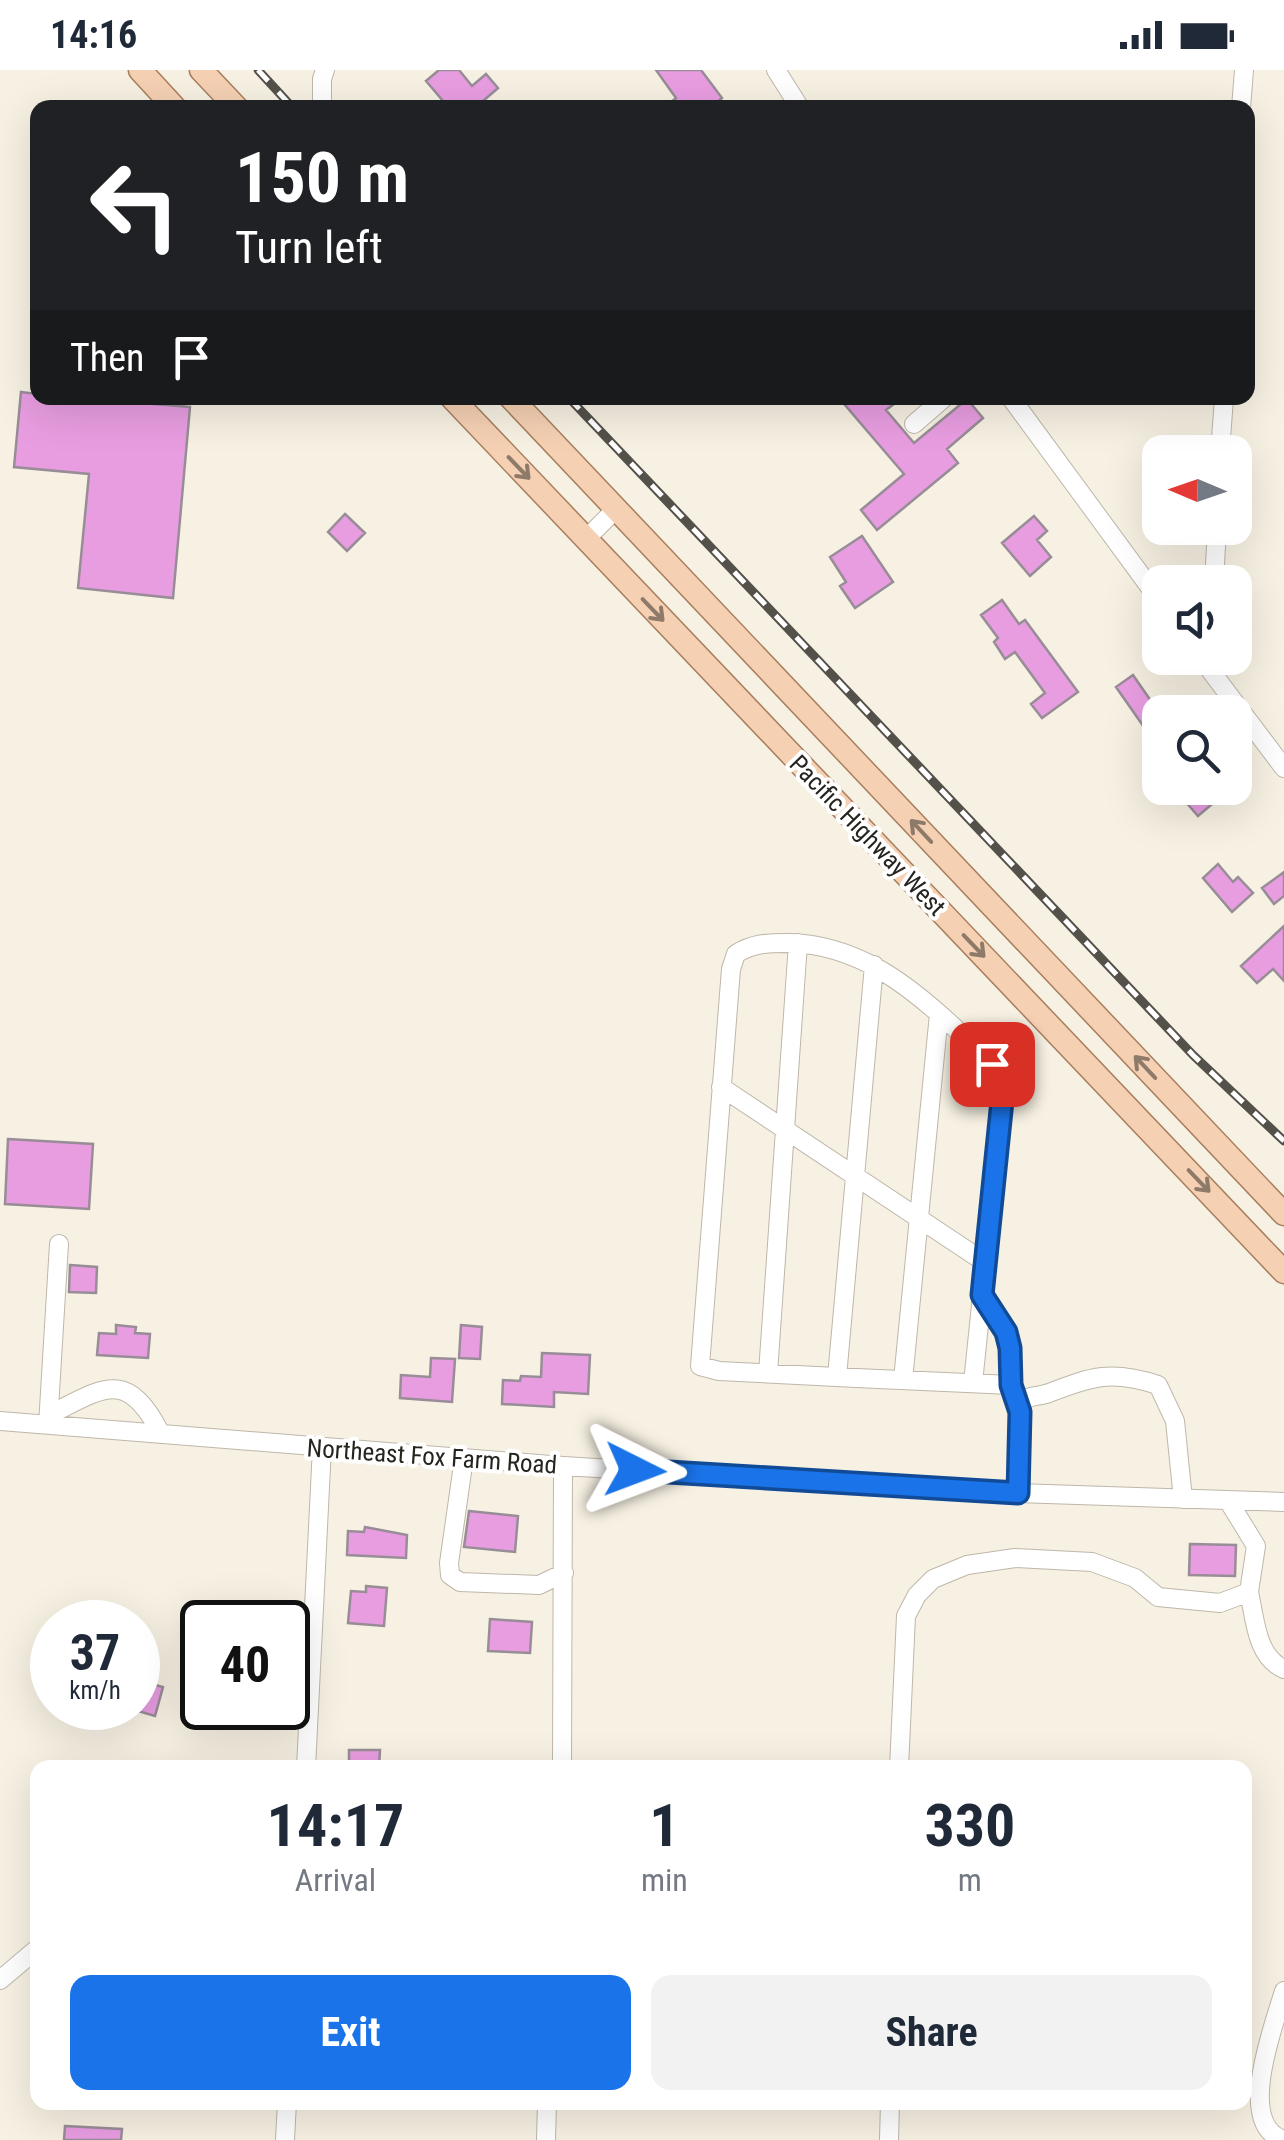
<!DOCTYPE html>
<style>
body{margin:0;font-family:"Roboto Condensed",sans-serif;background:#f2f2f3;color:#1f2937;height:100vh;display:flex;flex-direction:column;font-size:38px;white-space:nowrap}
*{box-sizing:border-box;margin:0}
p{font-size:32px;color:#747a83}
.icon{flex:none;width:55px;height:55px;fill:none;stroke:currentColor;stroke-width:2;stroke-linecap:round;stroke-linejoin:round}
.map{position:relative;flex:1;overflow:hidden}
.details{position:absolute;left:30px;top:1690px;width:1222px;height:350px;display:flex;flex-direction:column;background:#fff;border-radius:20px;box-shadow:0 10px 40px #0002}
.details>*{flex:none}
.banner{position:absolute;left:30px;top:30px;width:1225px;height:305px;border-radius:20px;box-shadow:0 10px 40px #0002;background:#202124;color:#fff;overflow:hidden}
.needle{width:65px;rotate:272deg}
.fabs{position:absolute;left:1142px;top:365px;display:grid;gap:20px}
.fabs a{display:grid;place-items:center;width:110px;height:110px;border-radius:20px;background:#fff;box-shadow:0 10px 40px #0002;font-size:50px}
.speed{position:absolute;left:30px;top:1530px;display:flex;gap:20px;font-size:50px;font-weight:700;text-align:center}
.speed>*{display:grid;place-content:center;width:130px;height:130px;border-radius:50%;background:#fff;box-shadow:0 10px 40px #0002;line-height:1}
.speed small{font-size:25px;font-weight:400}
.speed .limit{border:5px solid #111;border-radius:15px;background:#fff;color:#111}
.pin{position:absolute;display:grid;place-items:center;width:85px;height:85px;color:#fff;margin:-42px;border-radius:20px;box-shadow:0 5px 15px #0006}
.me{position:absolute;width:110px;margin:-55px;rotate:93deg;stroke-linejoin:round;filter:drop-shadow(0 0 8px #0008)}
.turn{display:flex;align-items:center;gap:35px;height:210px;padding:0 40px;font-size:45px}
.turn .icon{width:130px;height:130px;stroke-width:2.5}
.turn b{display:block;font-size:70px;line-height:85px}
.then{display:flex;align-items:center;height:95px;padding:0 40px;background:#0003;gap:20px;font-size:38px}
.eta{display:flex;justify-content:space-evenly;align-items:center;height:170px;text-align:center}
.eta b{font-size:60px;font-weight:700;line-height:70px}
.button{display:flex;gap:20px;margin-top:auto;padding:20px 40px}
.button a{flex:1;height:115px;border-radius:20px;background:#1a73e8;color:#fff;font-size:40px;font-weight:700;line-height:115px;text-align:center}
.button a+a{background:#f2f2f3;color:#1f2937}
.status{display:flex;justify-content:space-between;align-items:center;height:70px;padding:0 50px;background:#fff;direction:ltr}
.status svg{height:28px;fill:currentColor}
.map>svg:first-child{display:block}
.building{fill:#e89de1;stroke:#988d97;stroke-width:2.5}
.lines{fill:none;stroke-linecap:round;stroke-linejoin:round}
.minor-casing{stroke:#beb7aa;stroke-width:20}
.major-casing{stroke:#a87f5e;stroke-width:25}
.minor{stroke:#fff;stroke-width:18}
.major{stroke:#f5d0b3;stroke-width:22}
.rail-casing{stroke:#54514a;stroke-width:9}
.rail{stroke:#fff;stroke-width:5;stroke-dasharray:15;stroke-linecap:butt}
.oneway{stroke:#8e7a69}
.route-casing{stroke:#114b97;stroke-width:25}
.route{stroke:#1a73e8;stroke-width:18}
.labels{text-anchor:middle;stroke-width:8;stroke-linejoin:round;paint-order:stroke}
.street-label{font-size:25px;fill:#26241f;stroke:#fff}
</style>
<div class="status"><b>14:16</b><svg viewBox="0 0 49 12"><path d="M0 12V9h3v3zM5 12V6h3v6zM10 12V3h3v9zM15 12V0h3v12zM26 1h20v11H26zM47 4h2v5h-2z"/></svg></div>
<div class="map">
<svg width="1284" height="2070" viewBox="0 0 1284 2070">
<rect width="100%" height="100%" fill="#f7f1e3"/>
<path class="building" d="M439,0H459L472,16L486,4L498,18L475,38H449L426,11Z
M656,0H701L722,28L710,38H664L676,28Z
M21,322L38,324V328H80L190,337L173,528L78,518L89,404L14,397Z
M839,328H902L886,340L914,373L967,329L983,348L947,379L958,393L877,460L861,440L904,404Z
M345,444L365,463L347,481L328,462Z
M1034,446L1047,461L1037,470L1051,487L1030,506L1002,473Z
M862,466L893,512L855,538L840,516L846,512L830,487Z
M1002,530L1019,554L1025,550L1078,622L1042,648L1031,634L1045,623L1015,582L1005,589L994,572L998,568L981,545Z
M1133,605L1160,644V680L1116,617Z
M1199,718H1231L1198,746L1184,730Z
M1218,794L1233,812L1238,807L1253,823L1232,842L1203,808Z
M1284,802V826L1274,834L1262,818Z
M1284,856V911L1273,899L1257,913L1241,896Z
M8,1069L93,1074L89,1139L5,1134Z
M70,1195L97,1197L96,1223L69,1222Z
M116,1255L136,1257L135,1263L150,1264L148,1288L97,1285L99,1263L116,1264Z
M461,1255L482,1257L480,1289L459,1288Z
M542,1283L590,1285L588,1324L554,1322V1337L502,1334L503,1310L520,1311L521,1306L541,1307Z
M431,1288L455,1289L452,1332L400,1328L401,1305L430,1307Z
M469,1441L518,1446L515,1482L464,1477Z
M365,1457L407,1465L406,1488L347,1485L348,1461L364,1462Z
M1190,1474L1236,1475L1235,1506L1189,1505Z
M366,1516L387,1518L384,1556L348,1553L351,1521L366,1522Z
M490,1549L532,1552L530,1583L488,1581Z
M138,1610L163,1617L155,1646L138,1641Z
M349,1680H380L379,1698H349Z
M65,2056L122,2059L121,2070H64Z"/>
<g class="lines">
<g class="minor-casing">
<path id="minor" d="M776,0L800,38
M322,38V9L325,0
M1241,38L1244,0
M1011,328L1160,531
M914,354L944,328
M1220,382L1224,328
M586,469L616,439
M1214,512L1217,458
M1201,588L1284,698
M721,1017L986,1193
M982,1225C1006,1259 1010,1274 1011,1315
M768,1303L798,873
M837,1307L874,895
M903,1310L939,944
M973,1313L1003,1021C996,994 977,979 957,960C909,915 857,874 788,873C768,873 753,873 736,884L731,899L700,1296L719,1301C816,1306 914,1311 1011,1315L1019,1332
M49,1345C103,1318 127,1297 161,1364
M0,1351L563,1396L1017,1423L1284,1432
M48,1355L59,1174
M464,1388L449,1493L450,1505L460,1512L539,1515L564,1503
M1017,1423L1019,1332C1029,1325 1038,1327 1049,1323C1092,1306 1112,1300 1158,1315L1175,1351L1183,1429
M1249,1522C1255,1548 1256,1587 1284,1599
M306,1698L322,1377
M562,1698L563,1396
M899,1698L906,1546L917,1525L933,1509L967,1495L1015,1488L1092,1492L1135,1508L1158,1527L1220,1533L1249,1522L1256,1476L1229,1432
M0,1910L38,1878
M1284,1921C1274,1955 1235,2055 1284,2070
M285,2070L287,2032
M546,2070L547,2032
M889,2070L890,2032"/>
</g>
<g class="major-casing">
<path id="major" d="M140,0L175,38
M201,0L237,38
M452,328L1284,1202
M511,328L1284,1144"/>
</g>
<use href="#minor" class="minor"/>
<use href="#major" class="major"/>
<g class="rail-casing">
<path id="rail" d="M258,0L293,38
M569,328L1193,985L1284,1071"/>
</g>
<use href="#rail" class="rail"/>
</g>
<defs><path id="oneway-shaft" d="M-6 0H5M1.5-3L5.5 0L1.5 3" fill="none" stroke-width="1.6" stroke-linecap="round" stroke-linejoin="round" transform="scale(2.5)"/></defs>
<g class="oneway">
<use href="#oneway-shaft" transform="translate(519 398) rotate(46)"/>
<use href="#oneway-shaft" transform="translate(653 540) rotate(46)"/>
<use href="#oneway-shaft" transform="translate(921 761) rotate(-133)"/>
<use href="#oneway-shaft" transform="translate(974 876) rotate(46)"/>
<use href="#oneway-shaft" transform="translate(1145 997) rotate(-133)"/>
<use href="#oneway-shaft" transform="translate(1199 1111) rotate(46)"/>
</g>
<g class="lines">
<g class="route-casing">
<path id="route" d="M635,1400L1018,1423L1020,1342L1011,1315L1010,1278L1006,1262L982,1225L1003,1021L992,994"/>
</g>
<use href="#route" class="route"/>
</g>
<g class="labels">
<g class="street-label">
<text transform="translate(868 765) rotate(46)" y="9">Pacific Highway West</text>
<text transform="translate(432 1386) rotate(4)" y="9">Northeast Fox Farm Road</text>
</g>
</g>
</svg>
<div class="fabs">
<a><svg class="needle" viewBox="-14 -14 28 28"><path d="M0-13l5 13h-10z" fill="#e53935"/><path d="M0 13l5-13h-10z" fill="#747a83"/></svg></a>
<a><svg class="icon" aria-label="sound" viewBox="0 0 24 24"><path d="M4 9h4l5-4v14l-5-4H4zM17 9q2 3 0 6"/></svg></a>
<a><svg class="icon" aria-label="search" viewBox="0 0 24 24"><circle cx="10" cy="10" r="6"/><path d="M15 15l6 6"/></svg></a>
</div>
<div class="speed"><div>37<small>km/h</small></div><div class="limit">40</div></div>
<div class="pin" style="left:992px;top:994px;background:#d93025"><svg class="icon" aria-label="arrive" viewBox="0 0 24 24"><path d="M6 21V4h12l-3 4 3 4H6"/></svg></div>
<svg class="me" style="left:635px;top:1400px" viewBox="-20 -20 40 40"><path d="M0-17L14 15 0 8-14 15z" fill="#1a73e8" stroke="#fff" stroke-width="4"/></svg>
<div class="banner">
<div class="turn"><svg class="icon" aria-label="left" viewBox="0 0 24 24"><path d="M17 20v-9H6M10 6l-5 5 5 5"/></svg><div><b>150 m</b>Turn left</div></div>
<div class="then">Then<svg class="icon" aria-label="arrive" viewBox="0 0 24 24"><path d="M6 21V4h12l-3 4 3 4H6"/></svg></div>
</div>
<section class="details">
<div class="eta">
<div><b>14:17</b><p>Arrival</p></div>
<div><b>1</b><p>min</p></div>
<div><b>330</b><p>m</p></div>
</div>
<div class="button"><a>Exit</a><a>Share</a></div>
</section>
</div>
